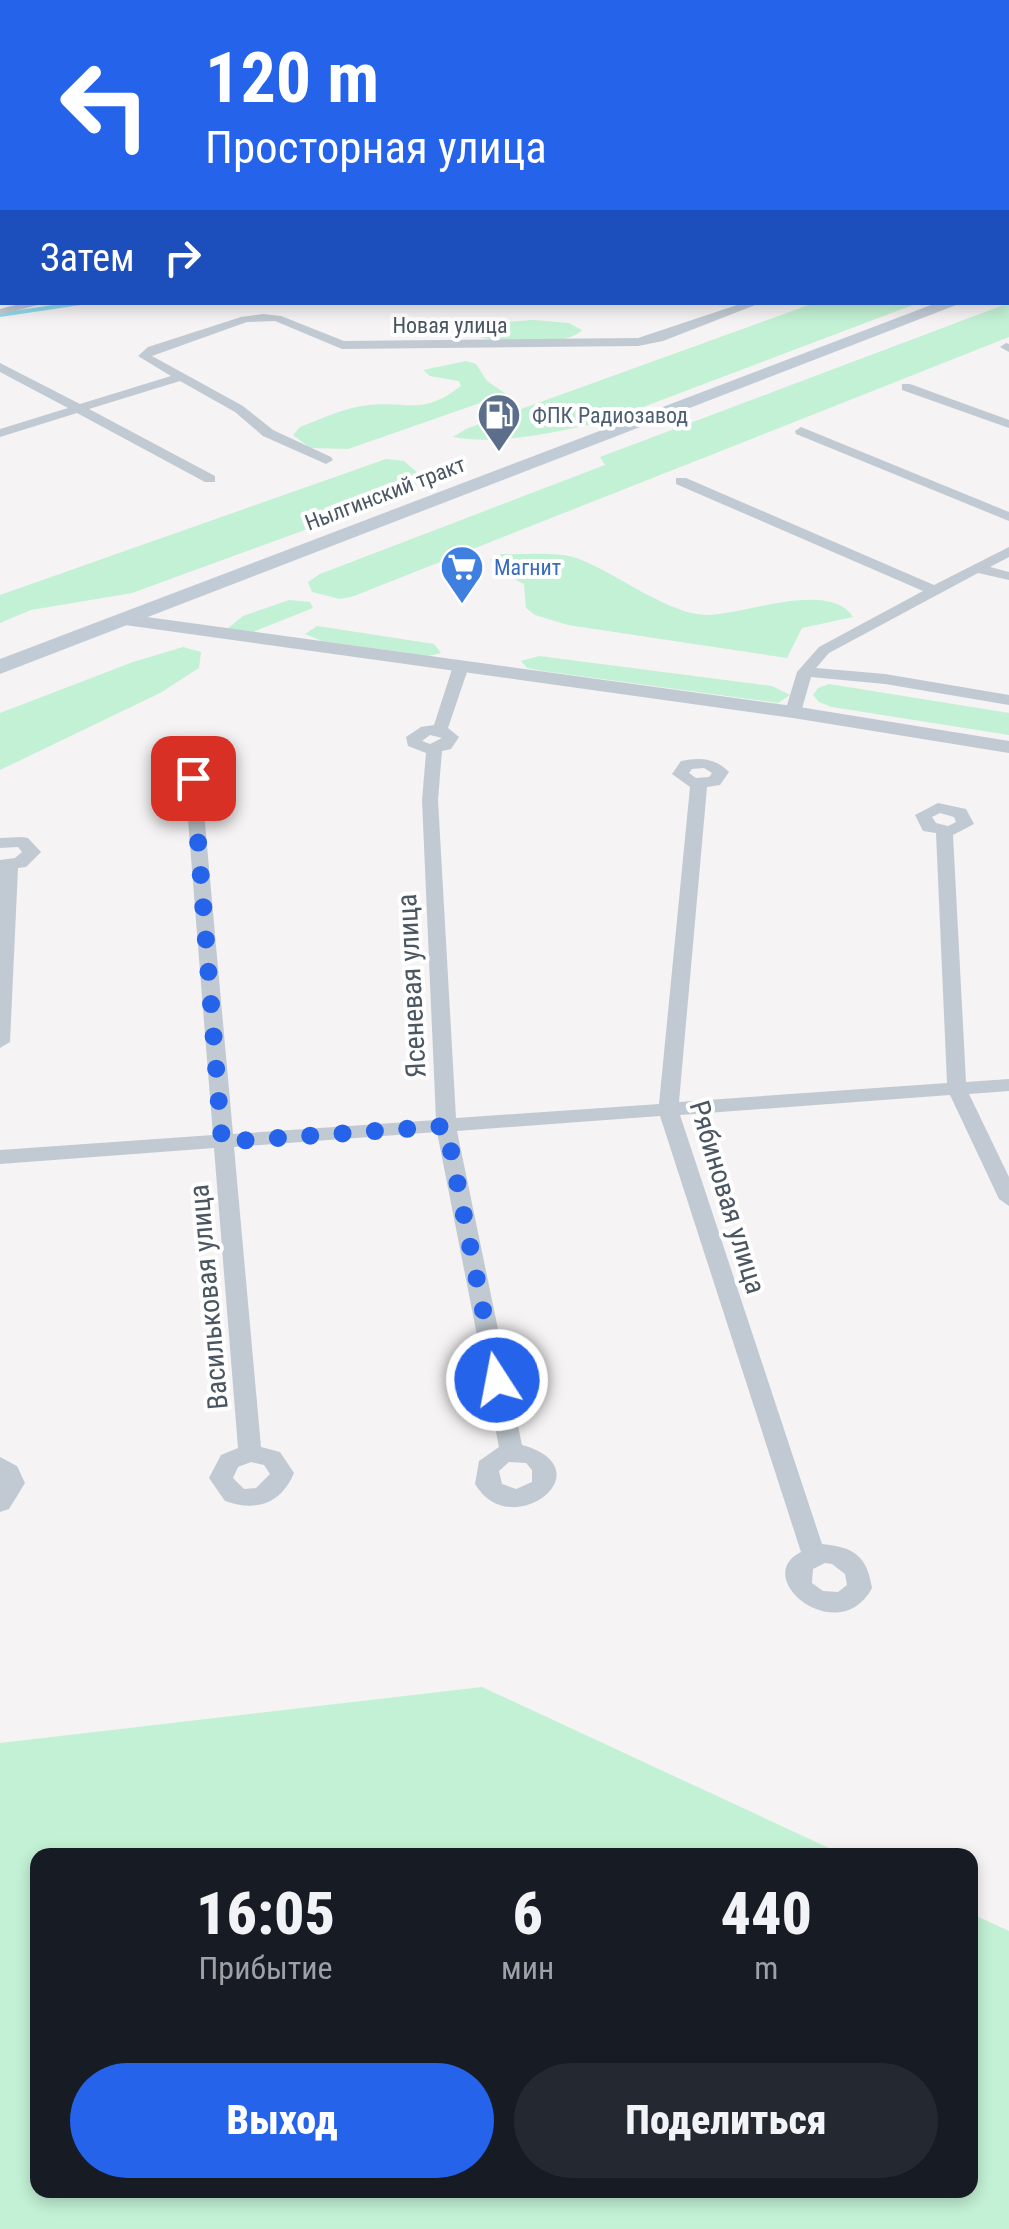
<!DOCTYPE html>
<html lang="ru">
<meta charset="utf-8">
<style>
body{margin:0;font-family:"Roboto Condensed",sans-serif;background:#242831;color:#f1f3f6;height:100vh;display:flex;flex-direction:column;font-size:38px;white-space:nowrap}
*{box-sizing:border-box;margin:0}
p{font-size:32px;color:#9ea1a6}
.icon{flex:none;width:55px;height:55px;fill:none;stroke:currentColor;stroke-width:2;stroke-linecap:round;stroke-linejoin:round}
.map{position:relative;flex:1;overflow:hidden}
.side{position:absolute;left:30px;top:1848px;width:948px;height:350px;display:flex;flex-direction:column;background:#171b24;border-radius:20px;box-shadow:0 5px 15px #0003}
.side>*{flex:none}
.hud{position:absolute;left:0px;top:0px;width:1010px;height:305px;box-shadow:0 5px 15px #0003;background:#2563eb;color:#fff;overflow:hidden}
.pin{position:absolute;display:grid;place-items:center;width:85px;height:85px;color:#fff;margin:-42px;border-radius:20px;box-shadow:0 5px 15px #0006}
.me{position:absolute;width:110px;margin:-55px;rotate:349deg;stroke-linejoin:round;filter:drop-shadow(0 0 8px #0008)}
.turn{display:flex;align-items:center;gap:35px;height:210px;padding:0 40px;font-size:45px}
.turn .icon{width:130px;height:130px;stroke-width:2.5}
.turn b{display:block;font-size:70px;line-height:85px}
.then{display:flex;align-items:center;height:95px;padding:0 40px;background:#0003;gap:20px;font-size:38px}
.eta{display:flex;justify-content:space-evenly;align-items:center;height:170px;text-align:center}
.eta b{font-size:60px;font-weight:800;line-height:70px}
.primary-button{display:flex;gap:20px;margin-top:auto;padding:20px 40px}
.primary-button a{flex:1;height:115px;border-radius:60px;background:#2563eb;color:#fff;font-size:40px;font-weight:800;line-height:115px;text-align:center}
.primary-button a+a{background:#242831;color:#f1f3f6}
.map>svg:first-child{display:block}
.green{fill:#c3f1d5}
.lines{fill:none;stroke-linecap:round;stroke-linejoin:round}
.stream{stroke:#90daee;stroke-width:4}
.minor{fill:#c1cad2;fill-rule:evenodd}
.tertiary{fill:#c1cad2;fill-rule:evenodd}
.secondary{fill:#c1cbd6;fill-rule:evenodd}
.route{stroke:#2563eb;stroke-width:18;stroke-dasharray:0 32.4}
.labels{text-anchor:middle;stroke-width:8;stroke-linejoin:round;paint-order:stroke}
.far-street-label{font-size:22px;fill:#4a5661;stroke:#fff}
.far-service-label{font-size:22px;fill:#4e5e75;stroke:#fff;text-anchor:start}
.far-shop-label{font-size:22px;fill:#366cbe;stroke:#fff;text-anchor:start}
.street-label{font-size:28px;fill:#4a5661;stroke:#fff}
</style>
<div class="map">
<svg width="1009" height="2229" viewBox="0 0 1009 2229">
<rect width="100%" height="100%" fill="#f5f3f3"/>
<path class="green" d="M817,302L918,303L606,421C562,431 497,446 453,437L466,429Z
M1009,303V337L354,596L340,599L312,592L308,582L320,574L605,465L600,457Z
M533,320L569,323L582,330C566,348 493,345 472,334L496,323Z
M466,361L476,364L487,381L506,394L348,449L310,448L293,435L300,427C321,419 346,407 369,405C410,401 422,416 461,386L459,381L430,376L423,370Z
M386,459L404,461L419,474L415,486L390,499L132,593L31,610L0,623V595Z
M502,554C526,555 557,551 579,559C616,573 668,614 706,615C741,616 829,579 853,617L802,628L787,658L568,625L535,615L526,608L524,584L495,569L490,559Z
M289,600L310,602L313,608L253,632L227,629L243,616Z
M317,626L434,644L441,653L428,656L322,641L305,634Z
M183,647L201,652L199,668L160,693L0,770V713L133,662Z
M539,656L772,686L790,695L778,703L543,671L527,668L521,661Z
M829,684L1009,713V735L832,707L819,702L813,695L818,688Z
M482,1687L844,1855H38V2190H970V1913L1009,1931V2229H0V1743Z"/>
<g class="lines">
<path class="stream" d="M0,315L87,302"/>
<path class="minor" d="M2,71V77L0,78V72Z
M2,127V133L0,134V128Z
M27,302H49L0,315V309Z
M746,302H763L663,341L638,346L342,349L275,321L247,322L152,356L243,406L273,430L331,457L333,460L326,464L263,436L235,412L180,381L89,409L215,476V482H205L77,413L0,437V429L68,408L0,372V363L80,404L171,376L138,356L148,347L241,317L263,314L281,316L344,341L638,338Z
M1006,343L1009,344V352L1000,347Z
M902,384H910L1009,420V428L902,390Z
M801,427L1009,512V521L796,434L795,431Z
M676,478H686L934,585L1009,547V557L990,567L1009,572V580L978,573L829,653L816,668L885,674L1009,695V705L885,684L811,677L801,712L799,715H787L785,712L797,672L819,647L923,591L676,484Z
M461,661L469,666L448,728L459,737L451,749L442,751L438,800L456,1118L659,1104L690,787L672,774L681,761C701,757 715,758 729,772L720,785L707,787L679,1102L947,1083L936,833L923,831L915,815L938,803L966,809L974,824L953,835L966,1082L1009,1079V1091L969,1094L1009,1177V1206L999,1199L950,1095L680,1115L822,1544C854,1547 867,1556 872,1588C839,1650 749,1578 801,1552L660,1116L457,1131L522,1445C608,1469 511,1545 475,1484L479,1461L499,1447L437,1132L234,1147L261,1447L280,1452L294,1473C281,1504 256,1512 225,1501L209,1478L221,1455L238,1448L214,1148L0,1164V1150L213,1135L185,782L164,772L171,758L192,752L216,758L219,772L217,775L201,779L233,1134L436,1120L422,800L426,753L408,746L406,737L421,727L434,725L453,666ZM430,735L442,738L430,744L422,741ZM192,762L202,764L203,769L188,773L181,770L184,764ZM704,768L712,773L709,777L696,778L689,773L692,769ZM940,813L954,817L956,822L948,826L936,823L932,817ZM251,1462L264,1465L270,1474L256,1488L244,1489L233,1478L238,1467ZM509,1462L526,1463L532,1470V1482L516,1489L502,1484L499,1471ZM825,1563L832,1564L845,1574L847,1585L838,1592L823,1591L812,1583L813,1569Z
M22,837L28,838L41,852L26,867L18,868L10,1042L0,1048V860L15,858L22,852L18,847L0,848V838Z
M0,1457L17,1466L25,1483L9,1509L0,1512Z"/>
<path class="tertiary" d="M125,614L793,706L1009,741V753L793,718L118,624V616Z"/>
<path class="secondary" d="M967,0H982L983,2H969Z
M1008,18H1009V27L1008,26Z
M939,302H964L0,674V659Z"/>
</g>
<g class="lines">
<path class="route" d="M193,778L222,1142L446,1126L497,1380"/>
</g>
<defs>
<g id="fuel-pin" transform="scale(2.25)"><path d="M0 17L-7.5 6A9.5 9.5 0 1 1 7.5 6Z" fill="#5c6f8a" stroke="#fff"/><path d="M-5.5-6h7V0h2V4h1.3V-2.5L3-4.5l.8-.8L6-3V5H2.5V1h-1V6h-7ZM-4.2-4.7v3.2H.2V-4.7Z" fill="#fff"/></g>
<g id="supermarket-pin" transform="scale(2.25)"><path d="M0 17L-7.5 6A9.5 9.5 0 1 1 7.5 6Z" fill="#3f7fe0" stroke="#fff"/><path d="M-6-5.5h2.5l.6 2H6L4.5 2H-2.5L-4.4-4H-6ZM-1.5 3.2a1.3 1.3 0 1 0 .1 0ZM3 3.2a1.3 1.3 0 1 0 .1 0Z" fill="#fff"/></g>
</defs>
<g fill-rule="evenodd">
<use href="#fuel-pin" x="499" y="415"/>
<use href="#supermarket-pin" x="462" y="567"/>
</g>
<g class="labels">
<g class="far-street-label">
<text x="450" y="333">Новая улица</text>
<text transform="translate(385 493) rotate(-21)" y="8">Нылгинский тракт</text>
</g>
<g class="far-service-label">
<text x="532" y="423">ФПК Радиозавод</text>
</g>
<g class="far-shop-label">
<text x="494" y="575">Магнит</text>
</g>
<g class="street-label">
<text transform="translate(411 986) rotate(-93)" y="10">Ясеневая улица</text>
<text transform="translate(728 1197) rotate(73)" y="10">Рябиновая улица</text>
<text transform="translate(208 1297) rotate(-95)" y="10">Васильковая улица</text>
</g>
</g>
</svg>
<div class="pin" style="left:193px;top:778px;background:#d93025"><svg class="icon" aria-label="arrive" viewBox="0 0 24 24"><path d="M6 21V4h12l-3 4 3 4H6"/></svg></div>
<svg class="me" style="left:497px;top:1380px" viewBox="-20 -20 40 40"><circle r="17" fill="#2563eb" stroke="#fff" stroke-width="3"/><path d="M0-11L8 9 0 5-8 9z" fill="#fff"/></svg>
<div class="hud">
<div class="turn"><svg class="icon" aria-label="left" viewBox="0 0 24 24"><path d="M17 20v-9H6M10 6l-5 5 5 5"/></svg><div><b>120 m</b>Просторная улица</div></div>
<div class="then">Затем<svg class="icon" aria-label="right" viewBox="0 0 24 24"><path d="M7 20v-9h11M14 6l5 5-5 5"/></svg></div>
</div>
<section class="side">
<div class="eta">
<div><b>16:05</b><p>Прибытие</p></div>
<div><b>6</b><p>мин</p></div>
<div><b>440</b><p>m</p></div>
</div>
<div class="primary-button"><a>Выход</a><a>Поделиться</a></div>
</section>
</div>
